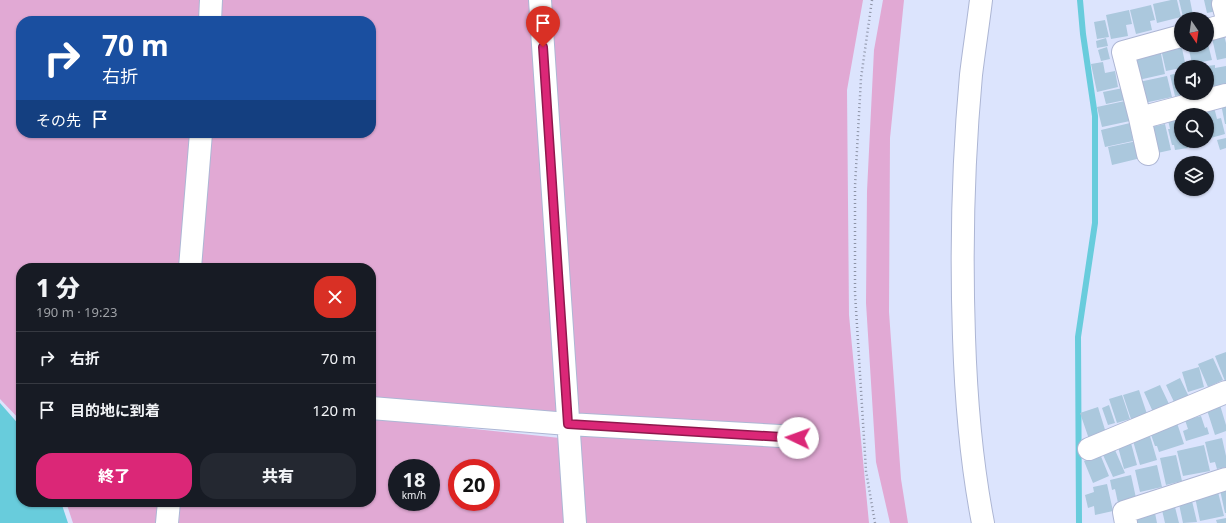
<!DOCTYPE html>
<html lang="ja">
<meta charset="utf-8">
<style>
body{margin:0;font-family:"Noto Sans","Noto Sans JP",sans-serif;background:#242831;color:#f1f3f6;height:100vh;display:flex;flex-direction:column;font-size:15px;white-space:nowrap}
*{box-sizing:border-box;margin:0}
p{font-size:13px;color:#9ea1a6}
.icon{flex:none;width:22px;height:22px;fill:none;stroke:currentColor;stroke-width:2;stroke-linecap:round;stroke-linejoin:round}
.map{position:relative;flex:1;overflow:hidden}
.details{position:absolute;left:16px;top:263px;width:360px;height:244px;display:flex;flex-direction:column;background:#171b24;border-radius:16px;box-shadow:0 1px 3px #0004}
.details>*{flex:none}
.top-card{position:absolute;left:16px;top:16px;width:360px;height:122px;border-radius:16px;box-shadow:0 1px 3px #0004;background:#1a4fa0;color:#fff;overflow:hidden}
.needle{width:26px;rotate:167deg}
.tools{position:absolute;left:1174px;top:12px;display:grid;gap:8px}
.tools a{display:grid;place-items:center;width:40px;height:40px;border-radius:50%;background:#171b24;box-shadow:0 1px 3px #0004;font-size:20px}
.speed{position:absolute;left:388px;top:459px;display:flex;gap:8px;font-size:20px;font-weight:700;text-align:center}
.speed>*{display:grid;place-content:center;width:52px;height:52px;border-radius:50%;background:#171b24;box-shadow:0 1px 3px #0004;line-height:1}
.speed small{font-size:10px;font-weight:400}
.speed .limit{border:6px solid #d22;background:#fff;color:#111}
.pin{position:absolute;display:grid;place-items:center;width:34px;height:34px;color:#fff;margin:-41px -17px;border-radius:50% 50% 50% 0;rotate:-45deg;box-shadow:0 0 4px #0007}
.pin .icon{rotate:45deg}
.me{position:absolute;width:44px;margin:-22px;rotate:273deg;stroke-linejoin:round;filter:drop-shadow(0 0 3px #0008)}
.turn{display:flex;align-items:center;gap:14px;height:84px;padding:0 20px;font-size:18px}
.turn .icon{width:52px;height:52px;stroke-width:2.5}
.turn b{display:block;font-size:28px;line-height:34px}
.then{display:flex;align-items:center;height:38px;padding:0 20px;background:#0003;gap:8px;font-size:15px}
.round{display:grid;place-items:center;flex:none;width:42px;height:42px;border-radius:16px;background:#242831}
.overview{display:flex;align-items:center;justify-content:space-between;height:68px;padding:0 20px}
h1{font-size:24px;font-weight:800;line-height:30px}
.button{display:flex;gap:8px;margin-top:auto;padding:8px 20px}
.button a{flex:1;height:46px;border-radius:16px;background:#db2777;color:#fff;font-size:16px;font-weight:800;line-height:46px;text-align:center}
.button a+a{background:#242831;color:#f1f3f6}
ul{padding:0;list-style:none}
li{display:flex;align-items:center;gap:12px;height:52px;padding:0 20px;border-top:1px solid #363941}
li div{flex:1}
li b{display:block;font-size:15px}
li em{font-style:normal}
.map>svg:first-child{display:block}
.green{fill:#e1a9d4;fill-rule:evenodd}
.water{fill:#68ccdc}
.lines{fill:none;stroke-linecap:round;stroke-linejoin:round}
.stream{stroke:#68ccdc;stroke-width:6}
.building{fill:#abc8dd}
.minor-casing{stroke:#adb6d4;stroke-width:24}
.path{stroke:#8d93a6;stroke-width:2.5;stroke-dasharray:1 3;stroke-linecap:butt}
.minor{stroke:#fff;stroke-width:22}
.route-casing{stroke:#8e194d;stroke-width:10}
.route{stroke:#db2777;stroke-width:7}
</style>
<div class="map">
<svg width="1226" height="523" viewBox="0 0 1226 523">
<rect width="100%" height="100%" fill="#dce4fd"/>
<path class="green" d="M0,0H200L199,21H21V133H193L183,268H21V421L0,399Z
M219,0H529L557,413L371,399V268H199L209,133H371V21H218Z
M549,0H863L847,90L849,315L869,523H582L577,440L588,431L575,419Z
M883,0H904L890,138L889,312L901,479L908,523H890L876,462L866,303L867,191L874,50Z
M371,418L560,438L566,523H179L180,502H371ZM397,468H431V502H397ZM457,468H491V502H457Z
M66,502H162L159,523H73Z"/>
<path class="water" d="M0,403L21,427V502H61L68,523H0Z"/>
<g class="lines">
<path class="stream" d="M1079,523L1078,337L1095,223V116L1083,34L1080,0"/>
</g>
<path class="building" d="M1171,0H1177L1181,17L1157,23L1153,4Z
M1179,0H1190L1193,15L1183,17Z
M1204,0H1215L1217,11L1207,13Z
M1151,5L1155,20L1150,21L1152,30L1136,34L1130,10Z
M1129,10L1132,24L1126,25L1128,36L1111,39L1106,15Z
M1105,20L1109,37L1097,39L1094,22Z
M1224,35L1226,43V58L1217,60L1212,38Z
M1106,38L1108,46L1097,48L1096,41Z
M1207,40L1212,60L1192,64L1188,45H1207Z
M1181,44L1186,67H1181V68L1166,71L1161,49Z
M1107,47L1110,59L1101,61L1098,50Z
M1160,49L1165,74L1134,81L1132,55Z
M1103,62L1105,73L1115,71L1118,87L1097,92L1091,64Z
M1215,65V68L1226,66V85L1207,89V66Z
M1181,72V93L1188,94L1175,96L1170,75Z
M1167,76L1172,97L1144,103L1139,82Z
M1123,88L1125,100L1106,104L1103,92Z
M1125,101L1130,121L1102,127L1097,107Z
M1226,103V124H1225L1221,104Z
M1214,107L1217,119L1221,118L1225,134L1207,139V115H1202L1201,110Z
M1181,118V141H1186L1188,148L1175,150L1174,145H1172L1168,129H1170L1168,120Z
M1130,123L1133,141L1105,147L1101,130Z
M1165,124L1171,150L1153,154L1147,128Z
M1226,138V148L1220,150L1217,140Z
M1137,141L1141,158L1112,165L1108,147Z
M1188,141H1206L1207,143L1189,147Z
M1226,352V381H1225L1215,356Z
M1213,358L1223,380L1208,387L1198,364Z
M1199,367L1204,387L1188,392L1182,372Z
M1180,378L1189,397L1175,404L1166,385Z
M1160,385L1169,404L1153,412L1144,392Z
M1139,390L1147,414L1131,419L1123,395Z
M1122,395L1130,419L1117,423L1109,399Z
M1109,405L1115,423L1108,425L1102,408Z
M1220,405L1226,425V431L1215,435L1207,410Z
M1098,407L1106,433L1089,439L1080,413Z
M1201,416L1205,428L1207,427L1209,434L1186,441L1183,431L1188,429L1185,420Z
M1177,423L1184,444L1159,452L1157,446H1155L1150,432Z
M1150,436L1157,460L1140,465L1133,441Z
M1222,438L1226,456V467L1217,469L1215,462L1210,463L1205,442Z
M1131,443L1137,465L1124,469L1118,447Z
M1204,445L1210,471L1183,476L1177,451Z
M1115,450L1125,473L1113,477L1103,455Z
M1100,454L1109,476L1093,483L1084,461Z
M1176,455L1182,481L1166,485L1160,458Z
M1157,465L1162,487L1140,492L1135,470Z
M1131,475L1136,498L1118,503L1115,489L1112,490L1110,480Z
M1107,484L1113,511L1095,515L1094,506L1088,508L1085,495L1094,492L1093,487Z
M1226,489V513H1225L1220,490Z
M1218,492L1224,516L1200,521L1195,497Z
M1192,501L1197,522L1183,523L1179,504Z
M1175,507L1179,523H1165L1162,510Z
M1155,513L1157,523H1133L1132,518Z
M1226,518V523H1217L1216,520Z"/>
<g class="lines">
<g class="minor-casing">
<path id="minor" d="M540,0L575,523
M981,0C978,25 974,50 971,75C963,162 961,250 964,337C966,400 971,461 983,523
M1223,4L1226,15
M210,21L211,0
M1207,30L1226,25
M1140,118L1226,95
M1148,154L1140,118L1123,52L1181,36
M190,268L201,133
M371,408L568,424L798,437
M1089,449L1226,392
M167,523L169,502
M1126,523L1124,512L1226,479"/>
</g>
<path class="path" d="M872,0L861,78L855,186V293L866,471L875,523"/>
<use href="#minor" class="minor"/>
</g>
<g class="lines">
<g class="route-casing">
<path id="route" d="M543,47L568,424L798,438"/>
</g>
<use href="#route" class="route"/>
</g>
</svg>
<div class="tools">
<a><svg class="needle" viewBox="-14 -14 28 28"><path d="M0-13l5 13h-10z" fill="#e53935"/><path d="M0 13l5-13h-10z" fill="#9ea1a6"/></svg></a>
<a><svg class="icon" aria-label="sound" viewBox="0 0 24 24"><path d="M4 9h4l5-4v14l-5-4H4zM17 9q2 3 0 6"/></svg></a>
<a><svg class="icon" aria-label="search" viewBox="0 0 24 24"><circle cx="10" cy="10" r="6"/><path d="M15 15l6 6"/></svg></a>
<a><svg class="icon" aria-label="layers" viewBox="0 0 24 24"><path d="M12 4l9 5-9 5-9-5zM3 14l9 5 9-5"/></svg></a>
</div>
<div class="speed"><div>18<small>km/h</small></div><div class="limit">20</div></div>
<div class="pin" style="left:543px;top:47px;background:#d93025"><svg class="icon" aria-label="arrive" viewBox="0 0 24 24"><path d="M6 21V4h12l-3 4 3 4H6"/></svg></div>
<svg class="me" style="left:798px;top:438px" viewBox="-20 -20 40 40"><circle r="19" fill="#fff"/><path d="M0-13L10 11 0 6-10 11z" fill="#db2777"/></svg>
<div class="top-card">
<div class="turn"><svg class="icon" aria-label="right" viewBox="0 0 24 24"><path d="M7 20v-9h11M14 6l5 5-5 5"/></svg><div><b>70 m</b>右折</div></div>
<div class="then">その先<svg class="icon" aria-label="arrive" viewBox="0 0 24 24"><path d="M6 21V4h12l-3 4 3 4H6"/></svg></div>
</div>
<section class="details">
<div class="overview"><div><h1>1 分</h1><p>190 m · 19:23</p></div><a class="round" style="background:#d93025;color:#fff"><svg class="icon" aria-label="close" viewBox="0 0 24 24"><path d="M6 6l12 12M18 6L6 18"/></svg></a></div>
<ul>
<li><svg class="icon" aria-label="right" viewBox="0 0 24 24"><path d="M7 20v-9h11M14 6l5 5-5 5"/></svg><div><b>右折</b></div><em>70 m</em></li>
<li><svg class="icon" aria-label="arrive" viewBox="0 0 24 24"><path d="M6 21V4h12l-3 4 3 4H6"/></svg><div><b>目的地に到着</b></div><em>120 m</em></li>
</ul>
<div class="button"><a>終了</a><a>共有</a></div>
</section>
</div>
